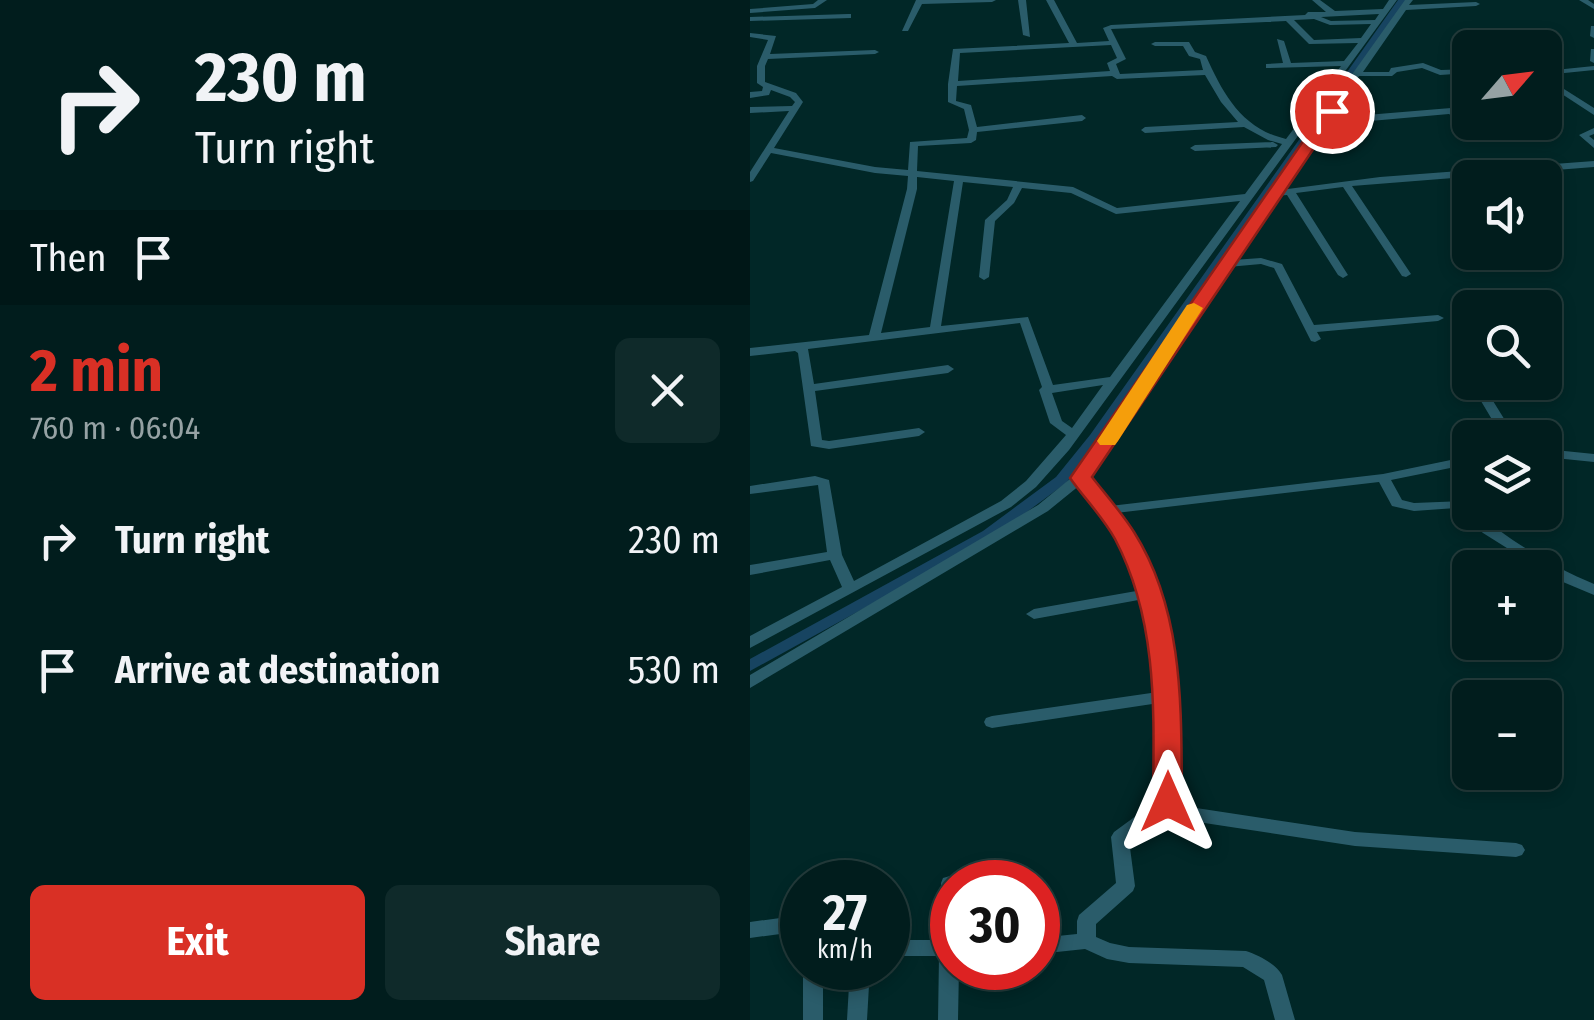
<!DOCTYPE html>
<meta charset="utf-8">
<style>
body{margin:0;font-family:"Fira Sans Condensed",sans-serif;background:#0f2a2a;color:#f1f3f6;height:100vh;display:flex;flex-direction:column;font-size:38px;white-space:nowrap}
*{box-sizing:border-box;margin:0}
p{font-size:32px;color:#96a2a4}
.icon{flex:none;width:55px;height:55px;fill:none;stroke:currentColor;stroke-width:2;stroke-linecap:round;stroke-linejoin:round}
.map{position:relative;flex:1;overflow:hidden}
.panel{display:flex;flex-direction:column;background:#011d1d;width:750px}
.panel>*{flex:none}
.banner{background:#011d1d;color:#f1f3f6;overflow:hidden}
.needle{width:65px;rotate:62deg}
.fabs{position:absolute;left:702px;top:30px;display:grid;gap:20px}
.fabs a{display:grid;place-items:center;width:110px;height:110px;border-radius:15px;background:#011d1d;box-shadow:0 5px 15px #0003,0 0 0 2px #233b3b;font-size:50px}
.speed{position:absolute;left:30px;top:860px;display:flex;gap:20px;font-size:50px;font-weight:700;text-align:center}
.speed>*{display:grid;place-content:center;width:130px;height:130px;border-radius:50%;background:#011d1d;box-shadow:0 5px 15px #0003,0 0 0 2px #233b3b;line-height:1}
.speed small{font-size:25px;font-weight:400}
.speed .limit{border:15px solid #d22;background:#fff;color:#111}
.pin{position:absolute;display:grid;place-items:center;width:85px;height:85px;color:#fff;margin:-42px;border:5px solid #fff;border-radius:50%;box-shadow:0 2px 10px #0007}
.me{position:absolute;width:110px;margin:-55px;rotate:0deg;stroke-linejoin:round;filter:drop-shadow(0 0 8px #0008)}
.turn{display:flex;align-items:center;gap:35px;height:210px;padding:0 30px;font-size:45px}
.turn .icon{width:130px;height:130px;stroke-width:2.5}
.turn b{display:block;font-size:70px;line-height:85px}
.then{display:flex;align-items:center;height:95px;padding:0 30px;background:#0003;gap:20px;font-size:38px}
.round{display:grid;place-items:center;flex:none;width:105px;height:105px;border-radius:15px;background:#0f2a2a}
.summary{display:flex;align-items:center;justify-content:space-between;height:170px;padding:0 30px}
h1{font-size:60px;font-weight:700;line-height:75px;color:#d93025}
.action{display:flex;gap:20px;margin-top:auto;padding:20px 30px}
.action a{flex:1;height:115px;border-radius:15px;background:#d93025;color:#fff;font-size:40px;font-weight:700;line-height:115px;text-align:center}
.action a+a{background:#0f2a2a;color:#f1f3f6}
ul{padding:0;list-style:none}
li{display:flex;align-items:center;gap:30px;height:130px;padding:0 30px}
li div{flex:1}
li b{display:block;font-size:38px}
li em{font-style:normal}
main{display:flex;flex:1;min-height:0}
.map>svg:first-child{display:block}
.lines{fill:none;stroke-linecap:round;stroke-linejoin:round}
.canal{fill:#174461;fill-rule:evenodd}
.street{fill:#2a5c6a;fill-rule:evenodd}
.route{fill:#d93025;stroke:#8d1f18;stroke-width:2.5}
.slow{fill:#f59e0b}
</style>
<main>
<section class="panel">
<div class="banner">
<div class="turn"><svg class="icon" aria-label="right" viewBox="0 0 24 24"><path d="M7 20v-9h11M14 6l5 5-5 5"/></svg><div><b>230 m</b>Turn right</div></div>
<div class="then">Then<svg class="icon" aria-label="arrive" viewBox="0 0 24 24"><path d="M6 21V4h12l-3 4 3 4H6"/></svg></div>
</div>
<div class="summary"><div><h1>2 min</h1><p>760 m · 06:04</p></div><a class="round"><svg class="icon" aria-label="close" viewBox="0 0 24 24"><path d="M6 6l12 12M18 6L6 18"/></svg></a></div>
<ul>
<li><svg class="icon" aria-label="right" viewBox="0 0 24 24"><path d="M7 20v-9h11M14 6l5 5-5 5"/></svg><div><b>Turn right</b></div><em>230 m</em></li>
<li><svg class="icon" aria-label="arrive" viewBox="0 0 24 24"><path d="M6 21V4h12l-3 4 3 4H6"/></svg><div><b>Arrive at destination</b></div><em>530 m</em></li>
</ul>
<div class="action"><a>Exit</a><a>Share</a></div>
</section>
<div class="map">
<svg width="844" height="1020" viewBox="0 0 844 1020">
<rect width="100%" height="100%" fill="#012727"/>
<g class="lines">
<path class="canal" d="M648,0H656L350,441L316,483L243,537L0,671V659L233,531L306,477L340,435Z"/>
<path class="street" d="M68,0H77L65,8L0,13V9L63,4Z
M166,0H246L242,2L172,4L158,31H152Z
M268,0H276L280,37L273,35Z
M296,0H304L327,43L359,41L353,28L361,25L555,15L558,12H576L562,0H570L585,11L633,9L639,0H647L319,450L286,487L261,507L0,648V636L92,587L80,560L0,575V565L77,552L68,485L0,494V486L65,476L79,480L92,555L104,581L251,501L276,481L316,435L300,423L289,390L292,387L270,323L58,349L64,384L198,365L204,369L198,373L65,391L72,440L79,441L169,428L175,432L169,436L79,449L61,446L48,353L45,351L0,356V348L119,335L157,189L158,176L125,173L21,153L3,181L0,182V172L39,111L0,113V107L42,106L45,102L40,97L21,90L19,95L0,98V92L12,91L13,87L7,83V66L18,40L0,37V33L26,36L20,54L125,50L129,52L125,54L18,59L15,66V82L46,93L53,102L24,148L125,167L158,170L160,142L217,138L219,130L214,109L198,102V84L203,49L319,43ZM629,14L625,20L581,21L571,17ZM564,19L580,25L621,24L611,38L564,40L544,20ZM536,21L559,44L608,43L594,61L541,63L534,41L527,39L533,63L516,64V68L591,66L536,139C492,129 473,94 456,56L445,52L439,42H405L401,44L405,46H433L439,56L450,59L453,70L370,74L366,64L376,59L361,29ZM361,45L367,58L357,63L360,71L208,81L210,53ZM455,75L471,102L488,122L395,127L391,130L395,133L494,127L518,140L532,144L495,194L367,208L323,187L167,171L168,146L221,143L226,140L227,132L332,121L336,118L332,115L227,127L221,105L206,101L207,86L362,76L367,79ZM167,177L204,181L180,327L131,333L167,189ZM213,182L263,187L257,200L235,220L229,277L234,280L239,277L245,221L264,203L272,188L321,193L366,214L490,201L360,377L303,385L278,317L191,326ZM353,385L322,428L312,421L302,393Z
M655,0H663L659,5L726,2L730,4L726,6L656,10L613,72H639L641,68L673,63L691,70L720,69V73L690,75L672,68L647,72L642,76H609L586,110L592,117L701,108L720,119V122H732L749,133L809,125L813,128L809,131L747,139L722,125L713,124L699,114L598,123L586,121L582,116L530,190L630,177L844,161V167L602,186L661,274L656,277L652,276L593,187L546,193L598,275L593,278L588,275L537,195L525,196L483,260L511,258L532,264L564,325L688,315L694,318L688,321L567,332L571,339L565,342L561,341L524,268L511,264L478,267L338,477L360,506L633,474L720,456V464L641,480L652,500L664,503L714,501L720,507V512H727C759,541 805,568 844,584V595L813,582L795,571V568H789L733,533L706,508L664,511L642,506L629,482L366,513C427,592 425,691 424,786L426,799L433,806L605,832L766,843L772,845L775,850L772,855L766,857L605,846L428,819L422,817L417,811L379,840L385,886L383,891L346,924V937L360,943L379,947L496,951C508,955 526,964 532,975L545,1020H525L514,980L493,967L379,963L357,959L335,949L288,954V938L327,934V921L329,915L366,883L361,837L364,832L409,799L406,786L409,703L242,728L236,726L234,722L236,718L242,716L408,692L399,616L394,599L284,619L276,614L284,609L392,590C380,549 355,518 330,485L298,511L0,688V675L288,505L326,474L516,196V192L519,191Z
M829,0H838L844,4V9Z
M98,14H101V18L0,21V17Z
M841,26H844V38L840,36Z
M841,49H844V63L840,61Z
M844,66V70L795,75V71Z
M795,77L844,108V115L795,83Z
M844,128V134L839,136L844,140V148L829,135Z
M523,142L528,145L526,147L445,151L440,148L445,145Z
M731,387L735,388L766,438H753L725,391Z
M795,449L844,454V462L795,457Z
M200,876L207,878L209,882H202V968H209L208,1020H188L189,956H138V940H190L191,883L193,878Z
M52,915V931L0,938V922Z
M53,968H73V1020H53Z
M100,968H120L117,1020H97Z"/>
</g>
<path class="route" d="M576,108L589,111L342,477C356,495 372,513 384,532C435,613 431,710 432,802L428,809L418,813L407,809L403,802C404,711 408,621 365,539C353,517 334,498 320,478Z"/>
<path class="slow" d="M444,303L453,308L368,441L365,445H350L347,441L437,305Z"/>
</svg>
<div class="fabs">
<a><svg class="needle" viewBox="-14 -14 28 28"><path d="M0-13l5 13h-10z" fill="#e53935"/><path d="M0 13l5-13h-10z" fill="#96a2a4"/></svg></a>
<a><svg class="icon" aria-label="sound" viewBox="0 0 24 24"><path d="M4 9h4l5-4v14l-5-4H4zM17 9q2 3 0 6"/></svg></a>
<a><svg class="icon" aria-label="search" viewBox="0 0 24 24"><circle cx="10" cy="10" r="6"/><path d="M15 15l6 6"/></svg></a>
<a><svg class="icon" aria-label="layers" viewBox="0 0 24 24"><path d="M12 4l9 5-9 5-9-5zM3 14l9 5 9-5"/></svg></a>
<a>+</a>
<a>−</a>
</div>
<div class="speed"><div>27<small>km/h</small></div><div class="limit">30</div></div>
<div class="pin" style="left:582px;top:111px;background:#d93025"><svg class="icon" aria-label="arrive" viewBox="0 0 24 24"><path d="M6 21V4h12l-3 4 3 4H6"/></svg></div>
<svg class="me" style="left:418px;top:802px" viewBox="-20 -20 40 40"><path d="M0-17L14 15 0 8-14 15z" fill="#d93025" stroke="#fff" stroke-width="4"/></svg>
</div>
</main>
